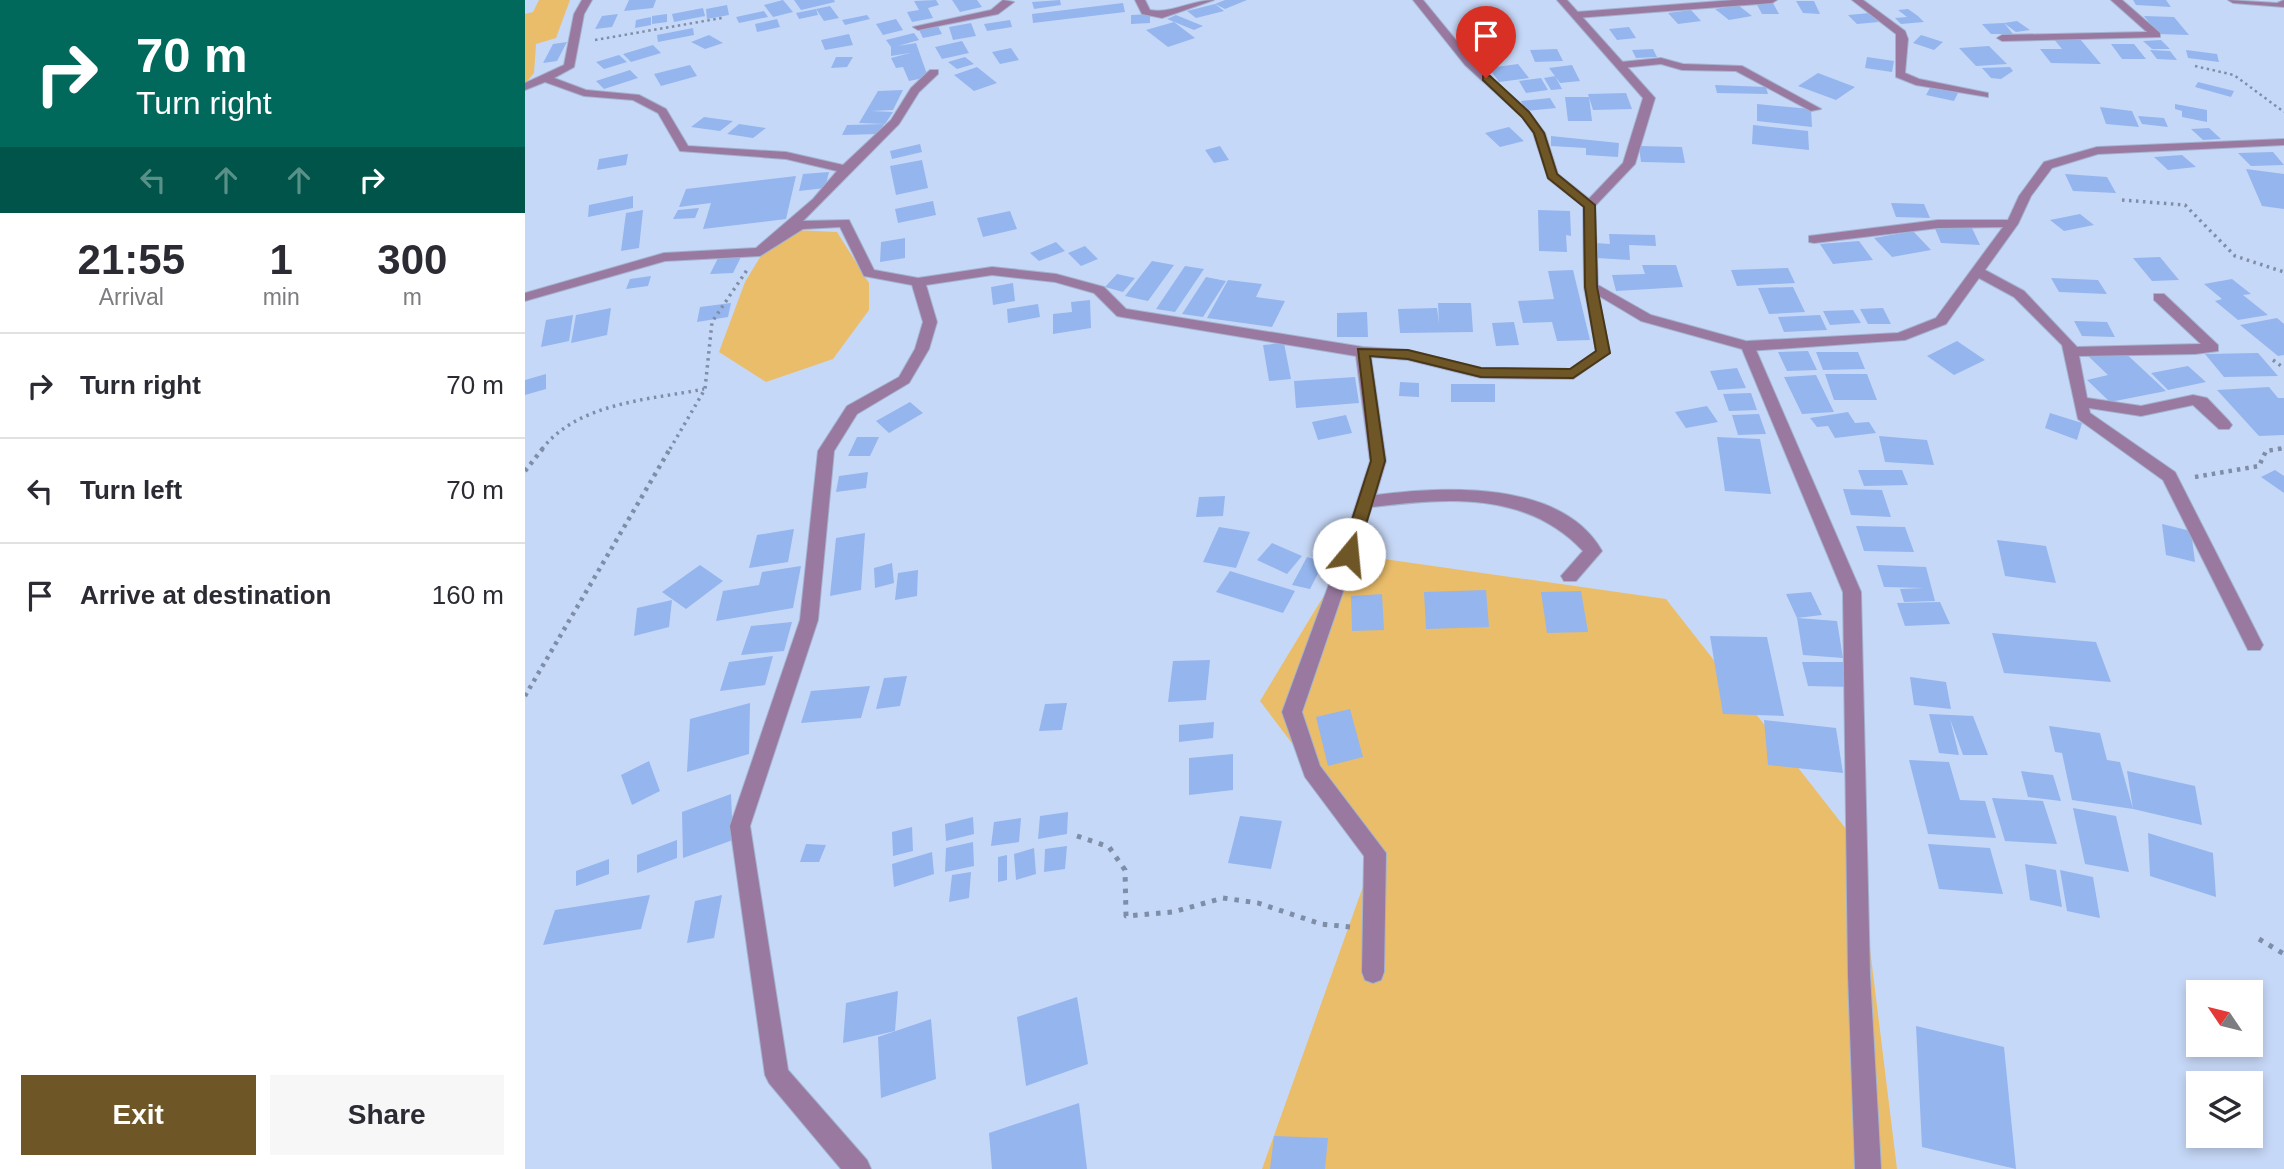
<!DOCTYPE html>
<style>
body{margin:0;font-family:Arial,sans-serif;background:#f7f7f7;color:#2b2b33;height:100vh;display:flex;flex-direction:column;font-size:26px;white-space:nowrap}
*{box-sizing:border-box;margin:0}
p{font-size:23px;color:#7c7c81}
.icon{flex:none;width:38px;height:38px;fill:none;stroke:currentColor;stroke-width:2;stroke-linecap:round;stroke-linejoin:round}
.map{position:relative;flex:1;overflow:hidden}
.details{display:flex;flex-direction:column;background:#fff;width:525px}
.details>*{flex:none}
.guide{background:#00695c;color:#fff;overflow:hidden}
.needle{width:46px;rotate:305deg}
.buttons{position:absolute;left:1661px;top:980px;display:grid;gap:14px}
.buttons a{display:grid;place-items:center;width:77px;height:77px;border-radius:0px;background:#fff;box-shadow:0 4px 10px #0003;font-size:35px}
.pin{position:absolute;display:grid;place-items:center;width:60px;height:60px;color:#fff;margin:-72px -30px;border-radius:50% 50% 50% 0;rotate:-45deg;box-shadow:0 0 7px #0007}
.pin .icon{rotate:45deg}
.me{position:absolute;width:77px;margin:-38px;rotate:17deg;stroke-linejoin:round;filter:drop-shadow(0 0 5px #0008)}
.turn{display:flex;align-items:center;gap:24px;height:147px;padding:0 21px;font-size:32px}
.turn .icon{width:91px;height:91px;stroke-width:2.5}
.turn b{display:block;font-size:49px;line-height:60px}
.lanes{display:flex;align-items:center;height:66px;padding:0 21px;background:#0003;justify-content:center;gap:35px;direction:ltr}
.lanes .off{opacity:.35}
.eta{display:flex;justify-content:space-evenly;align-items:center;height:119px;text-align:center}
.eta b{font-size:42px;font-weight:800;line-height:49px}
.button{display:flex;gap:14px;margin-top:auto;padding:14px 21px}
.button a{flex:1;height:80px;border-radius:0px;background:#6f5627;color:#fff;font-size:28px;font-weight:800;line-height:80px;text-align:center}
.button a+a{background:#f7f7f7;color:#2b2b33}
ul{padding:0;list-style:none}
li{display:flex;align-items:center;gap:21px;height:105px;padding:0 21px;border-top:2px solid #e1e1e2}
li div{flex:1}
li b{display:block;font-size:26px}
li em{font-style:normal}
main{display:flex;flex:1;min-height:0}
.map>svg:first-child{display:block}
.green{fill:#eabd6a}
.building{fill:#95b5ee}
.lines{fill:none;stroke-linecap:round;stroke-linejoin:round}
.minor-casing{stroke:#a3b3d0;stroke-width:2}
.tertiary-casing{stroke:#a3b3d0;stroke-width:2}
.path-far3{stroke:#7f8ea8;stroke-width:2.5;stroke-dasharray:2.5 3.5;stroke-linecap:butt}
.path-far2{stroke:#7f8ea8;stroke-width:3.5;stroke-dasharray:2.5 4.5;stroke-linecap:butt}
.path-far1{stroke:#7f8ea8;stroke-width:4.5;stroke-dasharray:3.5 5;stroke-linecap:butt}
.path{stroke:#7f8ea8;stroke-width:5;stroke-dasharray:4.5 7;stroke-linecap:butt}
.minor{fill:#99799f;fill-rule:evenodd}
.tertiary{fill:#99799f;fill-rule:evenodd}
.route{fill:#6f5627;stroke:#483819;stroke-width:2}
</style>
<main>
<section class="details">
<div class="guide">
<div class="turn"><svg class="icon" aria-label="right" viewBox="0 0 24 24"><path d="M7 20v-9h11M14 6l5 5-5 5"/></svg><div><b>70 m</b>Turn right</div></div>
<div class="lanes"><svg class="icon off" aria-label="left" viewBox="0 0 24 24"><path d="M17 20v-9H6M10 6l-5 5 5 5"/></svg><svg class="icon off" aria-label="ahead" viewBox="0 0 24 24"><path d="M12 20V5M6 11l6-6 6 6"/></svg><svg class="icon off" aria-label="ahead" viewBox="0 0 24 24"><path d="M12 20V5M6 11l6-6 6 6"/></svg><svg class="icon" aria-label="right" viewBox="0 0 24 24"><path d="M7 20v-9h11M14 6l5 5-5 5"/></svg></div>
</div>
<div class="eta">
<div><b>21:55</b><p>Arrival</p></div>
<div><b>1</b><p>min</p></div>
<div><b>300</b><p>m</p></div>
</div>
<ul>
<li><svg class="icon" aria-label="right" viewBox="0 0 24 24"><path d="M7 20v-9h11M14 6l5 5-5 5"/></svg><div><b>Turn right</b></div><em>70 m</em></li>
<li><svg class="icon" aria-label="left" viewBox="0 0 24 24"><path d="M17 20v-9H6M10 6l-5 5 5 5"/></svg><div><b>Turn left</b></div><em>70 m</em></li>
<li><svg class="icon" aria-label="arrive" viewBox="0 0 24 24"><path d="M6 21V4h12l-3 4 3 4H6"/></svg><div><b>Arrive at destination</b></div><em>160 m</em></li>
</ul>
<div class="button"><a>Exit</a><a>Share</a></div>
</section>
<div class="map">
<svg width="1759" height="1169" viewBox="0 0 1759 1169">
<rect width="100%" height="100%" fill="#c6d8f7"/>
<path class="green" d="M14,0H45L31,38L11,44L9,73L0,84V14L8,12Z
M269,230L312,232L344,283V310L308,359L241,382L194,352L220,282L246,239Z
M824,554L1141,599L1332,843L1372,1169H737L850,853L735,701Z"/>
<path class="building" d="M104,0H131L128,8L99,11Z
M258,0L268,12L248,17L239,5Z
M269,0H309L310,2L276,10Z
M411,0L414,5L403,8L408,18L387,22L382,12L394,10L389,1Z
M427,0H452L457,7L435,12Z
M535,0L536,5L509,9L507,2Z
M700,0H722L700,9L690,4Z
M1608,0H1641L1646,7L1611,5Z
M1271,1H1289L1295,14L1278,13Z
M598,3L600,12L508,23L507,14Z
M1231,3H1248L1254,14H1237Z
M690,4L699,11L671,18L662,11Z
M202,5L204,15L182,19L181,9Z
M1213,5L1227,16L1204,20L1190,9Z
M305,6L314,18L299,21L291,9Z
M178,8L180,16L149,22L147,14Z
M291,9L293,15L274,19L271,13Z
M1383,9L1393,16L1399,22L1376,24L1370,18L1382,17L1373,10Z
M1166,10L1176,21L1153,24L1143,13Z
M239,11L243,17L214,23L211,17Z
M1345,13L1354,22L1332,24L1323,15Z
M93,14L87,27L70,29L77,16Z
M142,14V22L127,24V16Z
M625,14V23L606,24V15Z
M342,15L345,19L320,25L317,20Z
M651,15L678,26L669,30L642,19Z
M1619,16L1649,17L1664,35L1633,34Z
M126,17V25L110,28L111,20Z
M252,19L255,27L232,32L230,24Z
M371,19L378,30L358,35L351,24Z
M485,20L487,27L462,31L459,24Z
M1492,21L1505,30L1491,32L1479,23Z
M649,22L670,38L643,47L621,30Z
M446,23L451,36L428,40L424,27Z
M1479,23L1488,34H1466L1457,24Z
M413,26L417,34L398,38L394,30Z
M1104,27L1111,38L1092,40L1084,29Z
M168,28L169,35L133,42L132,35Z
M389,33L394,40L373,46L391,43L403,77L384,81L378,67L371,68L366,58L385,53L366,56V47L361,40Z
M324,34L328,45L300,50L296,40Z
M184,35L198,43L180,49L166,42Z
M1396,35L1418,42L1409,50L1388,43Z
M1528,38L1555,39L1576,64L1526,63L1515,49H1537Z
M1636,40L1645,49H1627L1618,41Z
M437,41L444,53L417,59L410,47Z
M42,42L32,61L18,63L28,44Z
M1586,44H1609L1621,59H1597Z
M128,45L136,53L106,62L98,54Z
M1464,46L1482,64L1451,66L1434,48Z
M486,48L494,60L475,64L467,52Z
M1032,49L1038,61L1010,62L1005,50Z
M1128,49L1132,57L1111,58L1107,50Z
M1625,50L1645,51L1652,60L1632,59Z
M1661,50L1692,54L1694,62L1663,58Z
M94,55L102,62L79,69L71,62Z
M311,57H328L322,67L306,68Z
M440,57L449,64L432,69L423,62Z
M1342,57L1369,61L1367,72L1340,68Z
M993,64L1004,78L974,82L964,68Z
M165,65L172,76L136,86L129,74Z
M1047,65L1055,81L1035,83L1024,68Z
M452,67L472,83L449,91L429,75Z
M1485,67L1488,71L1476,79L1466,78L1457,68Z
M105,70L113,78L79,89L71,81Z
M1293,73L1330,87L1311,100L1273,86Z
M1030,76L1037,89L1026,90L1019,78Z
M1016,78L1023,90L1001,93L994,81Z
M1673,82L1709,91L1706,97L1670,87Z
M1190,85L1241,87L1243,94L1192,93Z
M1406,86L1433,93L1429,101L1401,95Z
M378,90L368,110L346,111L368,112L360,124L334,123L353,91Z
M1101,93L1107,109L1068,110L1063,94Z
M1040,97H1064L1067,121H1043Z
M1025,98L1031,108L1001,111L996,101Z
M1232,104L1286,109L1287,127L1232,121Z
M1650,104L1682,110V122L1657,117V111L1650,109Z
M1575,107L1607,111L1614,127L1581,124Z
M1613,116L1639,118L1643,127L1617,124Z
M179,117L208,121L195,131L166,127Z
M214,124L241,128L228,138L202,134Z
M359,124L354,134L317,135L322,125Z
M1228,125L1283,131L1284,150L1227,144Z
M984,127L999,141L975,147L960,133Z
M1684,128L1696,139L1678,140L1666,129Z
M1026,136L1094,143L1093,157L1061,155V148L1026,146Z
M395,144L397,152L367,159L365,151Z
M695,146L704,160L689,163L680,150Z
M1114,146L1157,147L1160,163L1116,162Z
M1748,152L1759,165L1726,166L1713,153Z
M103,154L101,165L72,170L74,159Z
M1657,155L1671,167L1643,170L1629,157Z
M397,160L403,188L371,195L365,166Z
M1721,169L1759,174V209L1737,206Z
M304,172L300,188L274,191L278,174Z
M1540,174L1582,177L1591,193L1548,191Z
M271,176L261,219L178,229L186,203L154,207L161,189Z
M108,196V208L63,217L64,205Z
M408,201L411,215L373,223L370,209Z
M1366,203L1399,204L1405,218L1371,217Z
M174,208L170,218L148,219L153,210Z
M118,210L114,248L96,251L101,213Z
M1013,210L1045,211L1046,236L1041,235L1042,252L1014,251Z
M485,211L492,229L458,237L452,218Z
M1555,214L1569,225L1539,231L1525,220Z
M1409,226L1447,228L1455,245L1416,243Z
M1388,231L1406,250L1367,257L1349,238Z
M1084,234L1130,235L1131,246L1104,245L1105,260L1071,258L1070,243L1085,244Z
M380,238V258L355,262L356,242Z
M1334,241L1348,260L1308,264L1295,244Z
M531,242L540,251L514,261L505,253Z
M560,246L573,259L556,266L543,253Z
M216,257L208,273L185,274L193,258Z
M1635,257L1654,280L1627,281L1608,258Z
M627,261L649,265L623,301L600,296Z
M1117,265H1151L1158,287L1091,291L1087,275L1120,274Z
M660,266L679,269L650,312L631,309Z
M1263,268L1270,283L1212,286L1206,270Z
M1048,270L1065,340L1032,341L1027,322L998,323L993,301L1029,299L1023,271Z
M592,274L610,278L598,292L580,287Z
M126,276L123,286L101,289L105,279Z
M681,277L701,281L678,317L657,314Z
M1526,278L1573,280L1582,294L1534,292Z
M1707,279L1726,294L1718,295L1743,315L1713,320L1690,301L1697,299L1679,284Z
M703,280L737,284L731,297L760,301L747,327L682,318Z
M488,283L490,301L468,305L466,287Z
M1268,287L1280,312L1244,314L1233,288Z
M565,300L566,328L528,334V314L547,312L546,302Z
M206,303L203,317L172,322L175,307Z
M913,303H946L948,332L875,333L873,309L912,308L914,324Z
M513,304L515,317L483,323L482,309Z
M86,308L82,335L46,343L51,315Z
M1358,308L1366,324H1343L1335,309Z
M1328,310L1336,323L1305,325L1298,311Z
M842,312L843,337H812V313Z
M48,315L44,341L16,347L21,320Z
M1295,315L1302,330L1259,332L1253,317Z
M1752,318L1759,324V355L1753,356L1715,325Z
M1549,321L1582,322L1590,337L1557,336Z
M989,322L994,345L971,346L967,323Z
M1432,341L1460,360L1429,375L1402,356Z
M759,343L766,379L744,381L738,345Z
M1595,348L1641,391L1585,402L1562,380L1583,375L1562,355Z
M1283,351L1292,370L1262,371L1253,352Z
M1291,352H1333L1340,369L1298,370Z
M1733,353L1753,376L1699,377L1680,354Z
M1663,366L1681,382L1643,390L1626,373Z
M1212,368L1221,388L1193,390L1185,371Z
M21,374V389L0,395V380Z
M1300,374H1342L1352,400H1309Z
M1291,375L1309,412L1277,414L1259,377Z
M830,377L834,403L771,408L769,381Z
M875,382L894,383V397L874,396Z
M926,384H970V402H926Z
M1744,387L1753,398H1759V435L1734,436L1692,390Z
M1226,393L1232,410L1204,411L1198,394Z
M385,402L398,413L364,433L351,421Z
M1182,406L1193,422L1161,428L1150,412Z
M1323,412L1330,423L1344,422L1351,433L1310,438L1303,426L1292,427L1285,418Z
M1525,413L1557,423L1552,440L1520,428Z
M1234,414L1241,434L1213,435L1207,415Z
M821,415L827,433L793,440L787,422Z
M1354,436L1402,440L1409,465L1360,462Z
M332,437H354L345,456H323Z
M1192,437L1235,439L1246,494L1200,491Z
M1333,470H1377L1383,485L1339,486Z
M1750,470L1759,476V493L1736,477Z
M343,472L341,488L311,492L314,476Z
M1318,489L1357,490L1366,517L1326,515Z
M700,496L698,516L671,517L674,497Z
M1637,524L1666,531L1670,562L1641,555Z
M1331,526L1380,527L1389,552L1339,551Z
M694,527L725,532L711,568L678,562Z
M269,529L263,562L224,568L232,535Z
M340,533L336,590L305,596L311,538Z
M1472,540L1521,546L1531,583L1480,576Z
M747,543L777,556L762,574L732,560Z
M782,557L799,562L785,589L767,585Z
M367,563L369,583L350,588L349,568Z
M175,565L198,581L161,609L137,592Z
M1352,565L1401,567L1410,601L1379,602L1375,589L1399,588L1359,587Z
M276,566L268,608L191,621L198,591L234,585L237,572Z
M393,570L392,596L370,600L373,573Z
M705,571L770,591L758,613L691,592Z
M961,590L964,627L901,629L899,592Z
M1056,591L1063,632L1022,633L1016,592Z
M1286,592L1297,615L1272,618L1261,594Z
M857,594L859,630L827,631L826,596Z
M147,600L144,627L109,636L112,608Z
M1415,602L1425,624L1380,626L1372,603Z
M1272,618L1312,621L1318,658L1278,655Z
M267,622L259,651L216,655L226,626Z
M1467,633L1571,642L1586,682L1479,673Z
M1185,636L1242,637L1259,716L1198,714Z
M248,656L240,685L195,691L204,662Z
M685,660L681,700L643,702L648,661Z
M1277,662H1320L1326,687L1283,686Z
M382,676L375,706L351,709L359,678Z
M1385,677L1421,682L1426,709L1389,705Z
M345,686L336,718L276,723L286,691Z
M225,703L224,754L162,772L165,719Z
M542,703L537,730L514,731L520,704Z
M825,709L838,757L803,766L791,717Z
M1404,714L1448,716L1463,755H1438L1425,719L1434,755L1414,753Z
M1239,720L1311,728L1318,773L1243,765Z
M689,722L688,738L654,742V725Z
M1524,726L1575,733L1582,760L1595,762L1608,809L1547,800L1537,753L1530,752Z
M708,754V790L664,795V758Z
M1384,760L1424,762L1435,800L1460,801L1471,838L1403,834Z
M124,761L135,791L107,805L96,775Z
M1496,771L1528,775L1536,801L1503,797Z
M1602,771L1670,786L1677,825L1608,809Z
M206,794L208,840L158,858L157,812Z
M1467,798L1518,801L1532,844L1480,841Z
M1548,808L1591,816L1604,872L1560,864Z
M543,812L542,834L513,839L515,816Z
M715,816L757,821L746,869L703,863Z
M448,817L449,834L421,841L420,824Z
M496,818L494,842L466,846L469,822Z
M387,827L388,851L368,856L367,832Z
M1623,833L1688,853L1691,897L1625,876Z
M152,840V858L112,873V855Z
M448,842L449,866L420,872L421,848Z
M281,844L301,845L294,862H275Z
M1403,844L1465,848L1478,894L1414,889Z
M542,846L540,869L519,872L520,849Z
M509,848L511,874L491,880L489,854Z
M407,852L409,874L369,887L367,864Z
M482,855V880L473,882V857Z
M84,859V874L51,886V871Z
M1500,864L1531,870L1537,907L1505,900Z
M1535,870L1568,877L1575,918L1542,911Z
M446,872L444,898L424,902L427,875Z
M125,895L116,929L18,945L30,910Z
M197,895L189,938L162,943L170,901Z
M373,991L370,1031L318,1043L321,1003Z
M552,997L563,1064L501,1086L492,1017Z
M406,1019L411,1079L356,1098L353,1037Z
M1391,1026L1479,1047L1491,1169L1397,1147Z
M554,1103L562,1169H467L464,1133Z
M749,1136L803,1138L800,1169H745Z"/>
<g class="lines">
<g class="minor-casing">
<path id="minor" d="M57,0H67L59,14L49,67L29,78L61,90L114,95L141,109L163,146L261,152L318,165L366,120L386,88L405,70H413V74L394,92L374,124L278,221L324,220L349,270L393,278L467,267L531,274L579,287L601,309L838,347L883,350L956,368L1045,369L1071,351L1059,287L1066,283L1071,284L1085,353L1048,379L956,378L883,360L846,357L861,461L851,495C919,486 1037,480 1077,551L1051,581H1039L1036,576L1058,551C1002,491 922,498 847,507L777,712L795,766L861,853L859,972L856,980L848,983L840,980L837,972L839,856L780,777L757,712L815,554L845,461L831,356L597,317L592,316L569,293L530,282L467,275L401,285L412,322L404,349L384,383L332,414L309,451L293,620L225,826L263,1070L342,1160L346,1169H316L244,1083L240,1075L205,826L275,620L293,451L322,406L374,377L390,349L398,322L387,285L339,276L315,227L278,229L235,256L140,261L0,301V293L139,253L231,248L288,199L312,171L261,159L155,151L133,113L108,100L59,96L20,82L0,90V83L39,65L49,14Z
M478,0L489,2L473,14L393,30L388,27L466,10Z
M610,0H620L625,10C646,14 667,0 689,0L637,18L617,14Z
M888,0H898L948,61L1005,113L1020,133L1033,174L1068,202V208H1060L1023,179L1008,133L997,117L940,65Z
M1209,0H1252L1247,3L1051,18L1046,15L1051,12Z
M1327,0H1338L1380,31L1383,39L1380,73L1394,79L1463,93V97L1391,85L1371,77V34Z
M1586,0H1597L1635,33V37L1477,41L1472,38L1477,35L1622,32Z
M1703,0L1752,3L1759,0V7L1708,3Z
M1136,58L1158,64L1217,66L1296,109L1286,111L1211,71L1157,70L1136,64L1096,68L1091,65L1096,62Z
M1759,139V145L1573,154L1527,168L1506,196L1493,224L1460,270L1499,291L1552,347L1676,344L1629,300V294H1639L1693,345V351L1670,354L1554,356L1562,398L1616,406L1668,395L1682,398L1704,421L1707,425L1704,429H1694L1668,405L1616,416L1564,408L1565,413L1650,472L1738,645L1735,650H1723L1638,480L1553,419L1537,345L1489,297L1454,278L1421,324L1380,340L1223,351L1216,346L1223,341L1373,333L1411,318L1478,227L1413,228L1289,243L1284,242V236L1413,220H1483L1494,196L1519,162L1572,147Z"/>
</g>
<g class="tertiary-casing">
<path id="tertiary" d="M1032,0H1042L1130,98L1110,164L1070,206L1073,285L1126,315L1228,343L1336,592L1345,975L1356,1169H1330L1323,975L1318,592L1217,349L1116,321L1059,287L1058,205L1098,163L1118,98Z"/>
</g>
<path class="path-far3" d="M70,40L197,18
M1670,66L1709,75L1759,112"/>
<path class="path-far2" d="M1597,200L1660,205L1710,256L1759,272
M1748,360L1759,368
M17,449C54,402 124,400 179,389
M145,449L180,389L187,322L222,270
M1754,449L1759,448"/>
<path class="path-far1" d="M0,471L19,447
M1670,477L1734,466L1741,451L1759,448
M0,696L146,447"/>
<path class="path" d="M552,836L584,847L600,870L601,916L648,912L698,898L733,903L796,924L825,927
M1734,939L1759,954"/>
<use href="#minor" class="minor"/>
<use href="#tertiary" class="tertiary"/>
</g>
<path class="route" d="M958,76H965L1004,112L1019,133L1032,174L1070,205L1072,287L1085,353L1048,378L956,377L883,359L845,356L860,461L832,554L824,559L816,554L846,461L833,349L883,350L956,368L1045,369L1071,351L1060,287L1059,207L1023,178L1009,133L997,117L958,80Z"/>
</svg>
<div class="buttons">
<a><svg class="needle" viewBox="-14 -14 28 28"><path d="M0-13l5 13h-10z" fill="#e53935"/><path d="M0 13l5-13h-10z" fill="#7c7c81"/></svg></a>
<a><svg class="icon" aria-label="layers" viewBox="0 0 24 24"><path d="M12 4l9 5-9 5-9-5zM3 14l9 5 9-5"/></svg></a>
</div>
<div class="pin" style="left:961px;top:78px;background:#d93025"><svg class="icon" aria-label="arrive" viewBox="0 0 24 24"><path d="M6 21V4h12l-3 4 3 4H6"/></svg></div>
<svg class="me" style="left:824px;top:554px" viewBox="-20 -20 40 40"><circle r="19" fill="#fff"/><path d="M0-13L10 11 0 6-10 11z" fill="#6f5627"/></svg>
</div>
</main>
